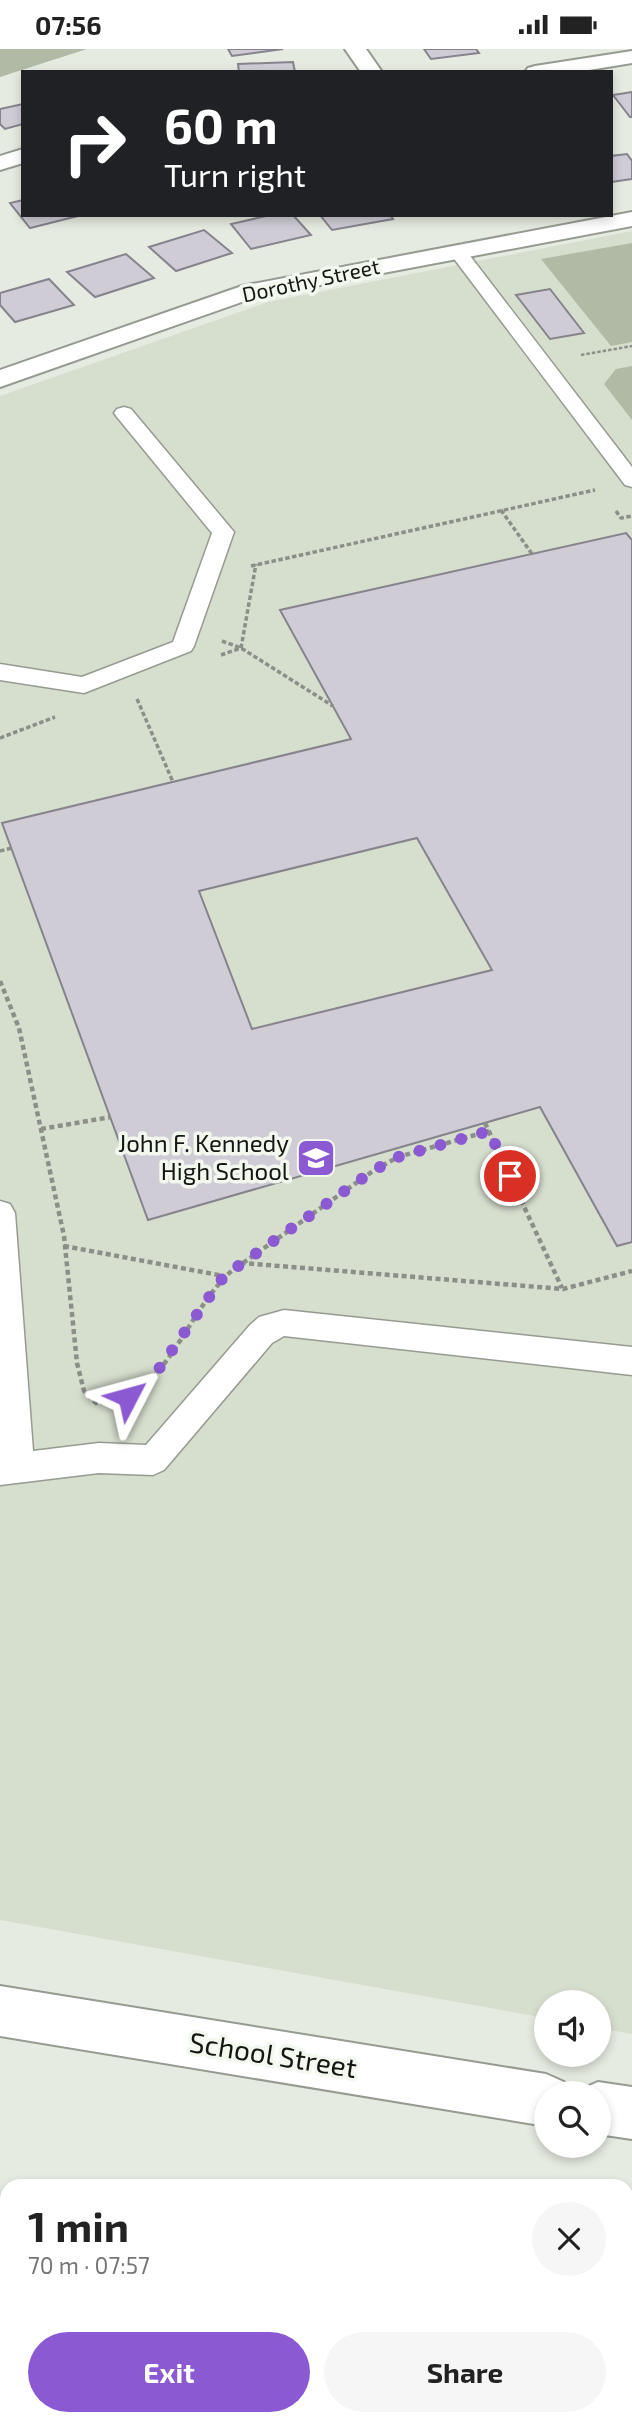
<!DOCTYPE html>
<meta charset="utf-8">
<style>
body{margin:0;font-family:"Exo 2",sans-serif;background:#f6f6f6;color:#222;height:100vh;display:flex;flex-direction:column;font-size:26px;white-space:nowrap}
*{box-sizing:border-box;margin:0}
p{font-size:23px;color:#767676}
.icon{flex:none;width:38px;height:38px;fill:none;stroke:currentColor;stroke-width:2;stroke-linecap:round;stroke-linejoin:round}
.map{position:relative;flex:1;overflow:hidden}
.drawer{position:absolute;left:0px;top:2130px;width:634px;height:247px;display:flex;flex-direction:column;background:#fff;border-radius:21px 21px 0 0;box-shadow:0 4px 10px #0003}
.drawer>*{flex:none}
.hud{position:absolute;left:21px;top:21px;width:592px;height:147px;border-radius:0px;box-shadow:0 4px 10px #0003;background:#202124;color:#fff;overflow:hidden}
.fabs{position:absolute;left:534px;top:1941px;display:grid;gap:14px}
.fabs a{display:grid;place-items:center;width:77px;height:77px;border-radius:50%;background:#fff;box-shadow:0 4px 10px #0003;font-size:35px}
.pin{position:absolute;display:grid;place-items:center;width:60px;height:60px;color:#fff;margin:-30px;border:4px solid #fff;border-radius:50%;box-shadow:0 2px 7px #0007}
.me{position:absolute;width:77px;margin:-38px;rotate:51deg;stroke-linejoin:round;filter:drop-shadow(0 0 5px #0008)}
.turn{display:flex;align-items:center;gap:24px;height:147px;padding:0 28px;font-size:32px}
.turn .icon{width:91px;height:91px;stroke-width:2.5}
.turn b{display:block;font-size:49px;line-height:60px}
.round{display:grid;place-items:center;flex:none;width:74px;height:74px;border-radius:37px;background:#f6f6f6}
.summary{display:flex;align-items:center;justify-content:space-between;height:119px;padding:0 28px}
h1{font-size:42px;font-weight:700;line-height:52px}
.cta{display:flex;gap:14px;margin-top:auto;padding:14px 28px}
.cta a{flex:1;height:80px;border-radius:42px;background:#8b5ad3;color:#fff;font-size:28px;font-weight:700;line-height:80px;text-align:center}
.cta a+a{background:#f6f6f6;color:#222}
.status{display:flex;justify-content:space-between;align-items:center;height:49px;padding:0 35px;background:#fff;direction:ltr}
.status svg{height:19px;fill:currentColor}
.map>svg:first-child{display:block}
.built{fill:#d6dece}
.green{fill:#b0baa5}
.building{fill:#cfccd6;stroke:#86838d;stroke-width:2;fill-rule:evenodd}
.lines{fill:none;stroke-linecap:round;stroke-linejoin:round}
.service-casing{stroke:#969b91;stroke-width:3}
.minor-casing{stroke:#969b91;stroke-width:4}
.path-far2{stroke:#8b8f88;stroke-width:2.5;stroke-dasharray:3.5 2;stroke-linecap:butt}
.path-far1{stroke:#8b8f88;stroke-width:3.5;stroke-dasharray:4.5 2.5;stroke-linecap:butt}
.path{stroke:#8b8f88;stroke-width:4.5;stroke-dasharray:5 3.5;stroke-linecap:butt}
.service{fill:#fff;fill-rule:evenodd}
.minor{fill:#fff;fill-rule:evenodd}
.route{stroke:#8b5ad3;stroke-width:12;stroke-dasharray:0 21.6}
.labels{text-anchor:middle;stroke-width:7;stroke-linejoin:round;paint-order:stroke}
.far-street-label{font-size:21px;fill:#141613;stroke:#f3f8ee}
.poi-label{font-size:24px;fill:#141613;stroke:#f3f8ee;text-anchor:end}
.near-street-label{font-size:28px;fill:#141613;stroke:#f3f8ee}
</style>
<div class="status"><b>07:56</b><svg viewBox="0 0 49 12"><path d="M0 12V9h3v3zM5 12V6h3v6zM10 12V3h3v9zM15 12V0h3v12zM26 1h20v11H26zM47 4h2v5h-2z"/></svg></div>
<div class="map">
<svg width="632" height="2375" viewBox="0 0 632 2375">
<rect width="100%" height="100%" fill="#e6ebe1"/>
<path class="built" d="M632,182V1985L599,1979L598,1953H546V1969L0,1871V347L268,253Z"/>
<path class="green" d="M0,0H87L0,28Z
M632,194V293L611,297L541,210Z
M632,317V371L604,335L616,320Z"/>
<path class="building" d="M228,0H283L232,7Z
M424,0H476L479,4L431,10Z
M293,13L295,23H239L238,15Z
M632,43V68H630L613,46Z
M23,55V75L5,80L0,75V60Z
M627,105L632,112V130L611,133V107Z
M23,151V166H82L30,179L10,154Z
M271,166H293L311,186L251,200L231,175Z
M320,166H390L393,170L332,181Z
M204,181L232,204L176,222L149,198Z
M126,205L154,229L95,248L67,223Z
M49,230L74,256L15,273L0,256V244Z
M550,240L584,284L550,290L516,246Z
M626,484L632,491V1193L617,1197L540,1058L148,1171L2,774L351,690L280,561ZM417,789L492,921L252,980L199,842Z
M7,2164V2303L0,2304V2165Z
M357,2370H466L465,2375H356Z"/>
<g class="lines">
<g class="service-casing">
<path id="service" d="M458,197L464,199L632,418V438L625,436L452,207L449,203Z
M124,358L131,360L234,483L194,597L191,602L84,644L0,631V615L82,628L173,593L212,484L117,368L114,364L117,360Z
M0,1152L10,1155L15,1164L33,1402L99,1394L146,1396L250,1276L259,1268L284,1261L632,1298V1326L284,1287L272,1294L164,1421L153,1426L99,1424L0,1436Z"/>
</g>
<g class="minor-casing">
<path id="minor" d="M345,0H366L382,23H361Z
M632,2V14L577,23H525L528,19L535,17Z
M23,100V114L0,121V107Z
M632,163V177L256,248L0,338V321L242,237Z
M0,1937L546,2025L564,2033L569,2044H546V2077L0,1987Z
M598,2033L632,2038V2090L598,2085V2044H578L580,2041Z"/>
</g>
<path class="path-far2" d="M581,306L632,297"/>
<path class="path-far1" d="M501,461L532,505
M616,462L621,469L632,467
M251,517L595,441
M222,592L241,599L333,657
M221,606L241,599L256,515
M137,650L173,733
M0,689L55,668
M0,802L12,799"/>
<path class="path" d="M0,932L19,979L64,1187L77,1314L84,1342L96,1354C103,1353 111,1354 117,1352C172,1336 193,1246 242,1214L563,1240L632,1222
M485,1074L562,1239
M41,1080L111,1068
M64,1197L224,1227
M243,1214L373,1122L398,1108L489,1082"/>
<use href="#service" class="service"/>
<use href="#minor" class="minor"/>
</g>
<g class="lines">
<path class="route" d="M128,1348L156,1324L224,1227L373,1122L398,1108L489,1082L510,1127"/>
</g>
<defs>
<g id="school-square" transform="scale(2.0125)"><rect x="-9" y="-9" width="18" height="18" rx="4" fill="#8b5ad3" stroke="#f3f8ee"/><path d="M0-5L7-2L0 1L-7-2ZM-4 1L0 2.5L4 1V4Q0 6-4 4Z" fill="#fff"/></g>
</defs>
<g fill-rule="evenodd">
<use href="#school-square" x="316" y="1109"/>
</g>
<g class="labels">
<g class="far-street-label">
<text transform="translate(311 232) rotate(-12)" y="7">Dorothy Street</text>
</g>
<g class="poi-label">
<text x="289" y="1103">John F. Kennedy<tspan x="289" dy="28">High School</tspan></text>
</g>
<g class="near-street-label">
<text transform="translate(273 2006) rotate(9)" y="10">School Street</text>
</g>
</g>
</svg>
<div class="fabs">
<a><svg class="icon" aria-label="sound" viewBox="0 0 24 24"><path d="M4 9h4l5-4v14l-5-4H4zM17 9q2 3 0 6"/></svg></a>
<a><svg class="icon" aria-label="search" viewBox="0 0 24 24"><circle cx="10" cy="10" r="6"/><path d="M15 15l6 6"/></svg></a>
</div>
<div class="pin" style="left:510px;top:1127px;background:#d93025"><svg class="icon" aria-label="arrive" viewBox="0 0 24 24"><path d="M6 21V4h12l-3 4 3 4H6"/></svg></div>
<svg class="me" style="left:128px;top:1348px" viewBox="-20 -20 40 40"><path d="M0-17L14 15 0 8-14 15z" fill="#8b5ad3" stroke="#fff" stroke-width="4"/></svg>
<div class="hud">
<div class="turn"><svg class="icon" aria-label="right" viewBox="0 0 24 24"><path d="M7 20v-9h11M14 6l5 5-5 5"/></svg><div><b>60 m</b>Turn right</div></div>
</div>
<section class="drawer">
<div class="summary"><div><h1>1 min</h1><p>70 m · 07:57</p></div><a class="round"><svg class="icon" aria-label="close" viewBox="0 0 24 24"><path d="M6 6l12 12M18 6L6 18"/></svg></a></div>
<div class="cta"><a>Exit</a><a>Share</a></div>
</section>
</div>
